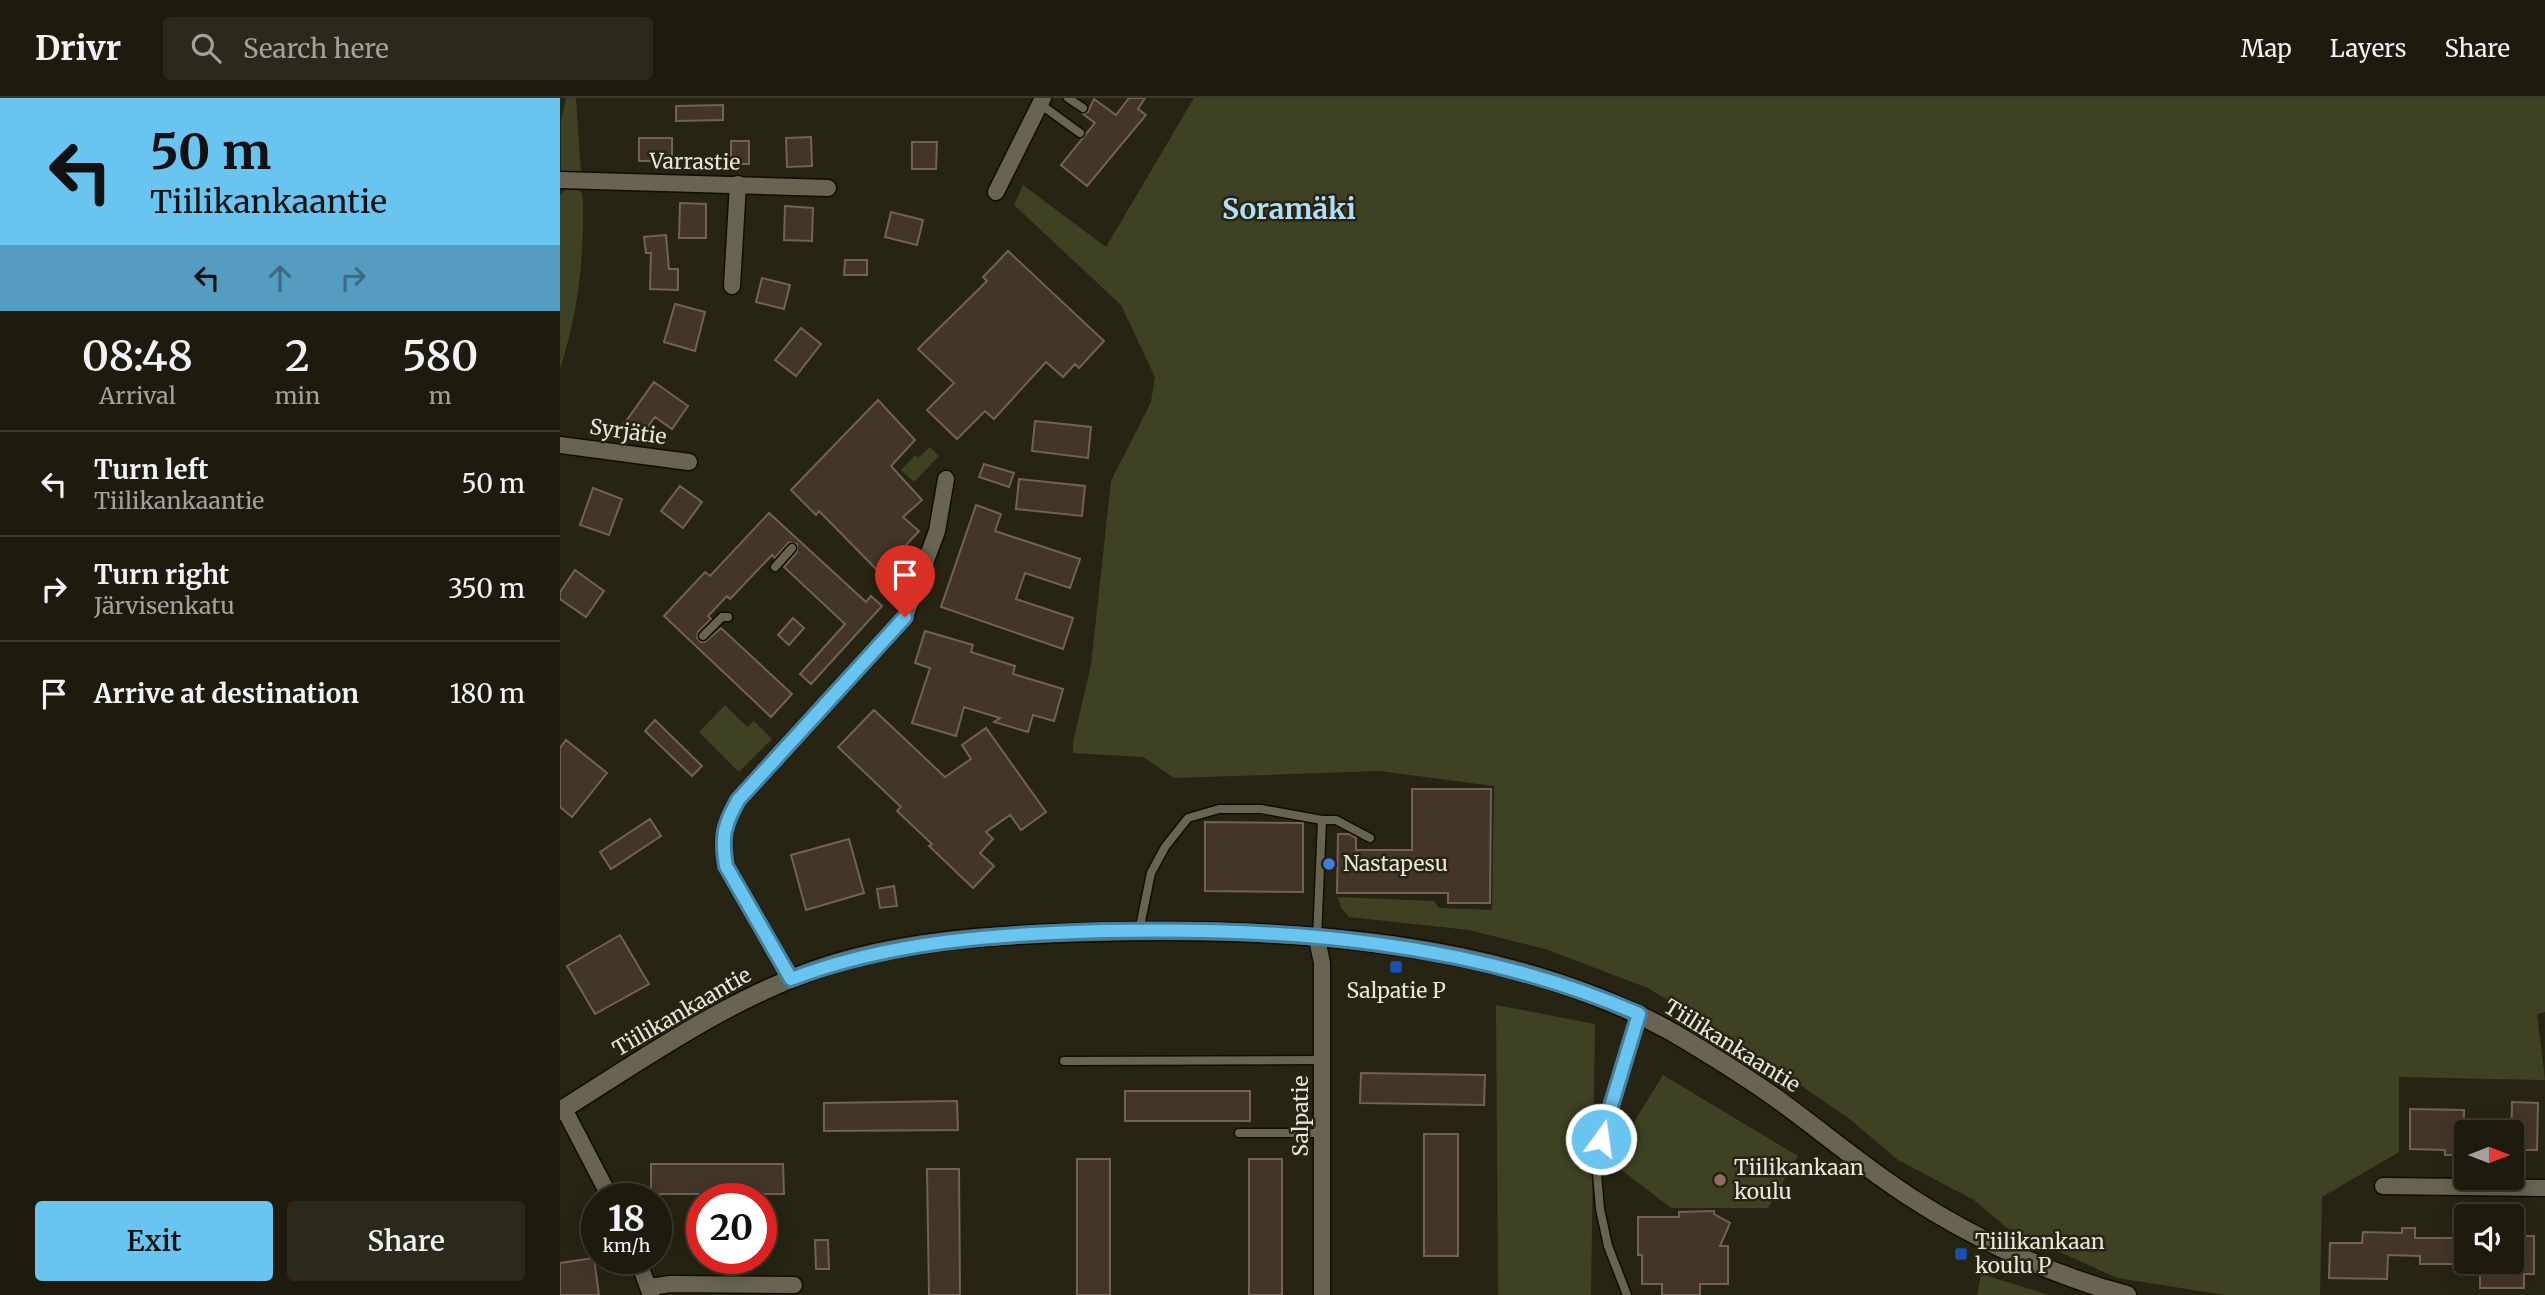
<!DOCTYPE html>
<meta charset="utf-8">
<style>
body{margin:0;font-family:Merriweather,serif;background:#2b281c;color:#f1f3f6;height:100vh;display:flex;flex-direction:column;font-size:26px;white-space:nowrap}
*{box-sizing:border-box;margin:0}
p{font-size:23px;color:#a1a19e}
.icon{flex:none;width:38px;height:38px;fill:none;stroke:currentColor;stroke-width:2;stroke-linecap:round;stroke-linejoin:round}
.map{position:relative;flex:1;overflow:hidden}
.sheet{display:flex;flex-direction:column;background:#1e1b0e;width:560px}
.sheet>*{flex:none}
.hud{background:#69c4f0;color:#111;overflow:hidden}
.needle{width:46px;rotate:90deg}
.fabs{position:absolute;left:1894px;top:1022px;display:grid;gap:14px}
.fabs a{display:grid;place-items:center;width:70px;height:70px;border-radius:7px;background:#1e1b0e;box-shadow:0 4px 18px #0003,0 0 0 2px #3c392e;font-size:35px}
.speed{position:absolute;left:21px;top:1085px;display:flex;gap:14px;font-size:35px;font-weight:700;text-align:center}
.speed>*{display:grid;place-content:center;width:91px;height:91px;border-radius:50%;background:#1e1b0e;box-shadow:0 4px 18px #0003,0 0 0 2px #3c392e;line-height:1}
.speed small{font-size:18px;font-weight:400}
.speed .limit{border:10px solid #d22;background:#fff;color:#111}
.pin{position:absolute;display:grid;place-items:center;width:60px;height:60px;color:#fff;margin:-72px -30px;border-radius:50% 50% 50% 0;rotate:-45deg;box-shadow:0 0 7px #0007}
.pin .icon{rotate:45deg}
.me{position:absolute;width:77px;margin:-38px;rotate:14deg;stroke-linejoin:round;filter:drop-shadow(0 0 5px #0008)}
.turn{display:flex;align-items:center;gap:24px;height:147px;padding:0 35px;font-size:32px}
.turn .icon{width:91px;height:91px;stroke-width:2.5}
.turn b{display:block;font-size:49px;line-height:60px}
.lanes{display:flex;align-items:center;height:66px;padding:0 35px;background:#0003;justify-content:center;gap:35px;direction:ltr}
.lanes .off{opacity:.35}
.eta{display:flex;justify-content:space-evenly;align-items:center;height:119px;text-align:center}
.eta b{font-size:42px;font-weight:600;line-height:49px}
.action{display:flex;gap:14px;margin-top:auto;padding:14px 35px}
.action a{flex:1;height:80px;border-radius:7px;background:#69c4f0;color:#111;font-size:28px;font-weight:600;line-height:80px;text-align:center}
.action a+a{background:#2b281c;color:#f1f3f6}
ul{padding:0;list-style:none}
li{display:flex;align-items:center;gap:21px;height:105px;padding:0 35px;border-top:2px solid #3c392e}
li div{flex:1}
li b{display:block;font-size:26px}
li em{font-style:normal}
header{display:flex;align-items:center;gap:42px;box-sizing:border-box;height:98px;padding:0 35px;background:#1e1b0e;border-bottom:2px solid #3c392e}
header strong{font-size:33px}
nav{display:flex;gap:38px;margin-inline-start:auto;font-size:24px}
.search{width:490px;height:63px;background:#2b281c;display:flex;align-items:center;gap:18px;box-sizing:border-box;padding:0 24px;border-radius:7px;color:#a1a19e;font-size:26px}
main{display:flex;flex:1;min-height:0}
.map>svg:first-child{display:block}
.green{fill:#3e4222}
.building{fill:#443529;stroke:#726255;stroke-width:2}
.lines{fill:none;stroke-linecap:round;stroke-linejoin:round}
.service-casing{stroke:#110d01;stroke-width:11}
.minor-casing{stroke:#110d01;stroke-width:19}
.tertiary-casing{stroke:#110d01;stroke-width:21}
.service{stroke:#686451;stroke-width:8}
.minor{stroke:#686451;stroke-width:16}
.tertiary{stroke:#686451;stroke-width:18}
.route-casing{stroke:#447f9c;stroke-width:18}
.route{stroke:#69c4f0;stroke-width:12}
.shop-dot{fill:#3f7fe0;stroke:#282413;stroke-width:2.5}
.transit-dot{fill:#1a4fb4;stroke:#282413;stroke-width:2.5}
.education-dot{fill:#8d6e63;stroke:#282413;stroke-width:2.5}
.labels{text-anchor:middle;stroke-width:5;stroke-linejoin:round;paint-order:stroke}
.street-label{font-size:21px;fill:#e9e6db;stroke:#282413}
.poi-label{font-size:21px;fill:#e9e6db;stroke:#282413;text-anchor:start}
.district-label{font-size:28px;font-weight:bold;fill:#b0dff8;stroke:#282413}
</style>
<header>
<strong>Drivr</strong>
<div class="search"><svg class="icon" aria-label="search" viewBox="0 0 24 24"><circle cx="10" cy="10" r="6"/><path d="M15 15l6 6"/></svg>Search here</div>
<nav><a>Map</a><a>Layers</a><a>Share</a></nav>
</header>
<main>
<section class="sheet">
<div class="hud">
<div class="turn"><svg class="icon" aria-label="left" viewBox="0 0 24 24"><path d="M17 20v-9H6M10 6l-5 5 5 5"/></svg><div><b>50 m</b>Tiilikankaantie</div></div>
<div class="lanes"><svg class="icon" aria-label="left" viewBox="0 0 24 24"><path d="M17 20v-9H6M10 6l-5 5 5 5"/></svg><svg class="icon off" aria-label="ahead" viewBox="0 0 24 24"><path d="M12 20V5M6 11l6-6 6 6"/></svg><svg class="icon off" aria-label="right" viewBox="0 0 24 24"><path d="M7 20v-9h11M14 6l5 5-5 5"/></svg></div>
</div>
<div class="eta">
<div><b>08:48</b><p>Arrival</p></div>
<div><b>2</b><p>min</p></div>
<div><b>580</b><p>m</p></div>
</div>
<ul>
<li><svg class="icon" aria-label="left" viewBox="0 0 24 24"><path d="M17 20v-9H6M10 6l-5 5 5 5"/></svg><div><b>Turn left</b><p>Tiilikankaantie</p></div><em>50 m</em></li>
<li><svg class="icon" aria-label="right" viewBox="0 0 24 24"><path d="M7 20v-9h11M14 6l5 5-5 5"/></svg><div><b>Turn right</b><p>Järvisenkatu</p></div><em>350 m</em></li>
<li><svg class="icon" aria-label="arrive" viewBox="0 0 24 24"><path d="M6 21V4h12l-3 4 3 4H6"/></svg><div><b>Arrive at destination</b></div><em>180 m</em></li>
</ul>
<div class="action"><a>Exit</a><a>Share</a></div>
</section>
<div class="map">
<svg width="1985" height="1197" viewBox="0 0 1985 1197">
<rect width="100%" height="100%" fill="#282413"/>
<path class="green" d="M6,0H16L21,76H8L1,73V23Z
M634,0H1985V914L1977,916L1985,982L1839,979V1054L1762,1099L1760,1197H1665L1557,1180L1447,1130L1414,1102L1338,1062L1291,1022L1217,971L1088,890L985,851L909,832L789,819L781,810L778,799L874,803L879,810L932,812L934,688L819,673L614,680L583,659L513,655V644L531,567L551,383L591,304L595,279L561,207L454,107L463,87L546,149Z
M16,90L22,95L23,104C24,164 18,214 0,271V97L6,91Z
M370,349L379,358L354,384L341,372L355,357L358,360Z
M165,607L187,629L194,623L212,641L179,674L139,634Z
M936,907L1035,926L1031,1197H938Z
M1103,977L1238,1058L1208,1110H1111L1050,1063Z
M1421,1176L1489,1197H1417Z"/>
<path class="building" d="M569,0H585L578,11L586,17L527,88L501,67L535,25L523,16L528,14L534,1L556,17Z
M163,7V22L116,23V8Z
M251,39L252,68L227,69L226,40Z
M79,40H112V63H79Z
M171,43H189V66H171Z
M352,44H377L376,71H352Z
M120,105L146,106V140H119Z
M225,108L253,110L252,143L224,142Z
M331,114L363,122L357,147L325,139Z
M106,137L109,171H118V192L90,191L91,155H86L84,139Z
M448,153L544,243L519,270L515,266L503,279L486,264L434,321L425,313L397,341L367,312L394,285L358,251L427,183L423,179Z
M285,162H307V177H284Z
M202,180L230,187L224,211L196,204Z
M115,206L145,214L135,253L104,244Z
M241,230L261,246L236,278L215,262Z
M94,284L128,308L112,331L95,319L80,338L64,326Z
M318,302L355,342L331,368L362,402L343,419L359,433L320,475L259,413L256,417L231,392Z
M475,323L531,329L528,360L472,353Z
M424,366L454,375L449,389L419,379Z
M459,381L525,388L522,418L456,411Z
M120,388L142,404L123,430L101,413Z
M33,390L62,401L49,437L20,427Z
M416,407L441,416L435,433L520,461L510,490L465,475L456,501L513,520L503,551L381,509Z
M209,415L306,504L311,498L322,508L251,586L240,576L285,526L224,469L237,454V446L229,444L215,460L212,457L170,501L167,498L148,518L151,521L138,534L137,540L141,544H145L161,530L232,596L211,619L104,518L145,474L150,478Z
M15,472L44,493L26,519L0,501V494Z
M233,520L244,530L229,547L218,537Z
M365,533L413,547L411,554L455,568L453,576L503,591L494,623L473,617L468,634L434,624L440,620L404,609L396,638L352,625L370,570L355,565Z
M314,612L385,679L411,661L402,647L426,630L486,714L461,732L450,717L426,734L433,741L420,755L434,768L413,790L369,748L372,746L337,713L341,709L278,649Z
M95,622L142,668L132,678L85,633Z
M6,642L47,675L12,719L0,709V650Z
M852,691H931L930,805H888V795H777L778,736H789L796,740V752H852Z
M90,721L101,738L51,771L40,754Z
M645,724L743,725V794L645,793Z
M289,741L304,795L246,812L231,757Z
M334,788L337,808L320,810L317,791Z
M60,837L89,886L35,916L7,868Z
M801,975L925,977L924,1007L800,1005Z
M565,993H690V1023H565Z
M397,1003L398,1032L264,1033V1005Z
M1952,1004L1978,1005L1977,1052H1951Z
M1850,1011L1904,1012L1903,1057H1885V1052L1850,1051Z
M864,1036H898V1158H864Z
M517,1061H550V1197H517Z
M689,1061H722V1197H689Z
M91,1066H223L224,1096H91Z
M367,1071H399L400,1197H369Z
M1154,1113V1116L1170,1125L1160,1148H1168V1186H1140V1197H1102V1186H1082V1157H1078V1119H1119V1114Z
M1842,1130H1855V1140H1901V1166H1860V1158L1828,1157L1827,1181L1769,1180L1770,1145H1802L1803,1134L1842,1135Z
M1951,1138H1974V1176H1964V1190H1920V1170H1932V1164H1951Z
M255,1142H268L269,1171H256Z
M34,1160L39,1197H0V1165Z"/>
<g class="lines">
<g class="service-casing">
<path id="service" d="M508,0L523,10
M480,6L520,35
M215,469L232,450
M143,538L162,519H168
M762,722H776L810,740
M579,833L591,775L605,749L628,720L659,711H701L762,722L757,841
M504,963L762,962
M679,1035H761
M1067,1197L1048,1148L1040,1111L1036,1064L1046,1018L1079,916"/>
</g>
<g class="minor-casing">
<path id="minor" d="M0,82L268,90
M436,94L483,0
M172,188L178,86
M0,347L129,364
M757,841L762,865V1197
M231,881L166,768C161,739 164,727 178,702L345,519L377,433L386,381
M4,1011L51,1101
M1823,1088L1985,1090
M77,1160L91,1197
M90,1189L110,1186L234,1187"/>
</g>
<g class="tertiary-casing">
<path id="tertiary" d="M0,1013C86,959 172,898 269,867C355,840 449,836 539,834C727,829 944,841 1112,934C1146,954 1180,975 1213,998C1259,1031 1302,1068 1350,1099C1413,1140 1493,1178 1567,1197"/>
</g>
<use href="#service" class="service"/>
<use href="#minor" class="minor"/>
<use href="#tertiary" class="tertiary"/>
</g>
<g class="lines">
<g class="route-casing">
<path id="route" d="M345,519L178,702C164,727 161,739 166,768L231,881C331,843 437,836 544,833C725,829 911,843 1079,916L1041,1041"/>
</g>
<use href="#route" class="route"/>
</g>
<circle class="shop-dot" cx="769" cy="766" r="7"/>
<g class="transit-dot">
<rect x="829" y="862" width="14" height="14" rx="3.5"/>
<rect x="1394" y="1149" width="14" height="14" rx="3.5"/>
</g>
<circle class="education-dot" cx="1160" cy="1082" r="7"/>
<g class="labels">
<g class="street-label">
<text transform="translate(135 64) rotate(1)" y="7">Varrastie</text>
<text transform="translate(68 334) rotate(8)" y="7">Syrjätie</text>
<text transform="translate(122 914) rotate(-30)" y="7">Tiilikankaantie</text>
<text transform="translate(1172 948) rotate(32)" y="7">Tiilikankaantie</text>
<text transform="translate(741 1018) rotate(-90)" y="7">Salpatie</text>
</g>
<g class="poi-label">
<text x="783" y="773">Nastapesu</text>
<text x="836" y="900" text-anchor="middle">Salpatie P</text>
<text x="1174" y="1077">Tiilikankaan<tspan x="1174" dy="24">koulu</tspan></text>
<text x="1415" y="1151">Tiilikankaan<tspan x="1415" dy="24">koulu P</tspan></text>
</g>
<g class="district-label">
<text x="729" y="121">Soramäki</text>
</g>
</g>
</svg>
<div class="fabs">
<a><svg class="needle" viewBox="-14 -14 28 28"><path d="M0-13l5 13h-10z" fill="#e53935"/><path d="M0 13l5-13h-10z" fill="#a1a19e"/></svg></a>
<a><svg class="icon" aria-label="sound" viewBox="0 0 24 24"><path d="M4 9h4l5-4v14l-5-4H4zM17 9q2 3 0 6"/></svg></a>
</div>
<div class="speed"><div>18<small>km/h</small></div><div class="limit">20</div></div>
<div class="pin" style="left:345px;top:519px;background:#d93025"><svg class="icon" aria-label="arrive" viewBox="0 0 24 24"><path d="M6 21V4h12l-3 4 3 4H6"/></svg></div>
<svg class="me" style="left:1041px;top:1041px" viewBox="-20 -20 40 40"><circle r="17" fill="#69c4f0" stroke="#fff" stroke-width="3"/><path d="M0-11L8 9 0 5-8 9z" fill="#fff"/></svg>
</div>
</main>
